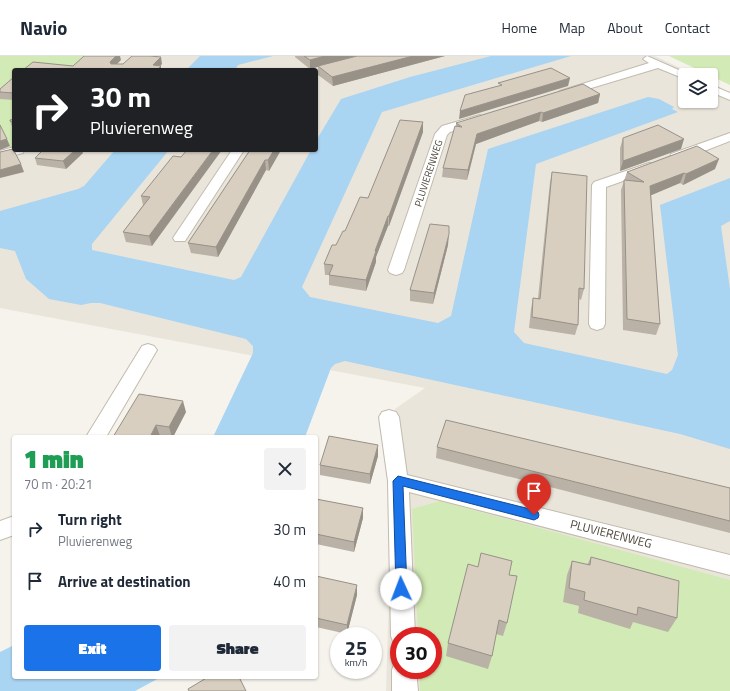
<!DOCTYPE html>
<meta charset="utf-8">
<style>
body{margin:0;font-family:"Titillium Web",sans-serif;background:#f2f2f3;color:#1f2937;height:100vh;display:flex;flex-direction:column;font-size:15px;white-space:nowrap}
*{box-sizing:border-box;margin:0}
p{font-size:13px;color:#747a83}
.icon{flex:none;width:22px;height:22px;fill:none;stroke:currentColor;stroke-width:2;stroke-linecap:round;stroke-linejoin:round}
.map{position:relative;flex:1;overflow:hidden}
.sheet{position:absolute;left:12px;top:379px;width:306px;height:244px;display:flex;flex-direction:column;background:#fff;border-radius:4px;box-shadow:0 1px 3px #0004}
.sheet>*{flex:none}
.guide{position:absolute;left:12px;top:12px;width:306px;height:84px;border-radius:4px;box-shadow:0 1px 3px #0004;background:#202124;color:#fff;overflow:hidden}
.buttons{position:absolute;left:678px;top:12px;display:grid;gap:8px}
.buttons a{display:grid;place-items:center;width:40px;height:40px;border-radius:4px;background:#fff;box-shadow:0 1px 3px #0004;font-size:20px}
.speed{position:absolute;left:330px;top:571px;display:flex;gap:8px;font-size:20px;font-weight:700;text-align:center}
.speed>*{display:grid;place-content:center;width:52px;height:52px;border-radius:50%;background:#fff;box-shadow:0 1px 3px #0004;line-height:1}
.speed small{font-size:10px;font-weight:400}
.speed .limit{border:6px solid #d22;background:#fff;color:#111}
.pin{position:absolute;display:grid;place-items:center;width:34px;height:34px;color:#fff;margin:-41px -17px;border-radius:50% 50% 50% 0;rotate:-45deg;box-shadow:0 0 4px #0007}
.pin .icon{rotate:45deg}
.me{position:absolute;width:44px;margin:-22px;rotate:358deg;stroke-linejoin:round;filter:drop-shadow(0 0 3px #0008)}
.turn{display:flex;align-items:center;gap:14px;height:84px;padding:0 12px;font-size:18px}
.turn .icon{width:52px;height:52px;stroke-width:2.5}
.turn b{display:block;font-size:28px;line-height:34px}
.round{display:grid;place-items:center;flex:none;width:42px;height:42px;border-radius:4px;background:#f2f2f3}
.head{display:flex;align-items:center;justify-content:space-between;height:68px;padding:0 12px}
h1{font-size:24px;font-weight:800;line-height:30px;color:#1e9e55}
.action{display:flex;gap:8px;margin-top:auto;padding:8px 12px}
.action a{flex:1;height:46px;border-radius:4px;background:#1a73e8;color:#fff;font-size:16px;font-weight:800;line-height:46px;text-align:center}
.action a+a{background:#f2f2f3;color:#1f2937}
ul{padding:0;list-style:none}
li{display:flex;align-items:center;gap:12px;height:52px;padding:0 12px}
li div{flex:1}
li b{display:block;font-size:15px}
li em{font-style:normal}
header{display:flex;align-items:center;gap:24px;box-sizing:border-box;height:56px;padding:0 20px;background:#fff;border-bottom:1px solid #e0e1e3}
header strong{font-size:19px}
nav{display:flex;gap:22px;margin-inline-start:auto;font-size:14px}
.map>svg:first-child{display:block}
.residential{fill:#eae5da;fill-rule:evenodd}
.green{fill:#d2eab5}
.water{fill:#a9d4f2}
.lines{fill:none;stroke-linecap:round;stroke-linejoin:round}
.street-casing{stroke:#c2bbae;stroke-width:2}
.street{fill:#fff;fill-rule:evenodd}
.wall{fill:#bab2a6}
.shaded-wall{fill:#979187}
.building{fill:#d8cfc1;stroke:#979187}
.route{fill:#1a73e8;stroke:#114b97}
.labels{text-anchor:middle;stroke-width:4;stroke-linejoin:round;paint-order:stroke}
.far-street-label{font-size:10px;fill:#4b4439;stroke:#fff}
.street-label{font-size:12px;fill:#4b4439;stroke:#fff}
</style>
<header>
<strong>Navio</strong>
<nav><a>Home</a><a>Map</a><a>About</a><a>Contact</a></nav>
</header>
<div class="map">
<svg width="730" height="635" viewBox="0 0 730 635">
<rect width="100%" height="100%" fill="#f6f3ec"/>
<path class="residential" d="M66,0H655L695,19H685V45H711V27L730,36V635H386L395,353L425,332L0,252V6ZM14,14H316V94H14ZM399,580H433V614H399Z"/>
<path class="green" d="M0,0H111L97,14H14V90L0,94Z
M669,0H730V29Z
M440,445L730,524V635H420L419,614H433V580H418L412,453Z"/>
<path class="water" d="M200,0H273L238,9L235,14H186Z
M491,0H571L382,56L302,231L310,241L438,267L451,260L488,93L648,41L659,43L674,51L672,53L678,56L536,108L514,276L524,287L667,318L672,314L678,299L660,149L730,122V165L721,170L730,233V393L680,378L345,305L335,308L331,312L305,381H213L253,297V290L246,283L100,247H91L81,249L49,243L26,223L15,195L0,192V155L78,133L84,130L115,94H169L92,188V194L234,224L241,221L311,94H316V85L341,43L410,21Z
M14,589V621H161L135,635H0V596Z"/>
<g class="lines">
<g class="street-casing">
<path id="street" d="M647,0L690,19H685V23L658,12L568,39H560L558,37L560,35L649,7L643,3Z
M711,29L730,37V44L711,36Z
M480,59L486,63L484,66L450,76L447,79L404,214L402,217L396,219L390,217L388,214L435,78L442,70Z
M730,77V85L681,104L676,105L670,101L671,98Z
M14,91V94H24L23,97L0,103V95Z
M232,94H244L185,185H175L173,182Z
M649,107L654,108L656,111L654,114L606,131L605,268L603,272L597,274L591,272L589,268L592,129L594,126Z
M148,288L154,290L157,294L106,381H86L142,290Z
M389,354L396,356L399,361L407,419L730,499V519L409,436L415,580H399V590L394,588L391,580L388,425L379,361L382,356Z
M14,460V479L0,484V465Z
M399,604V614H416L418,635H392V614L395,605Z"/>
</g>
<use href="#street" class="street"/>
</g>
<path class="wall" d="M295,0H356L338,5L357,0H445L333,30L318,19V11L310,13L295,1Z
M14,21V44L0,43V33Z
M600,38L598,47L542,66L539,65L476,88L467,124L442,121L443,112L456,70V67Z
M14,63V73H13L10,65Z
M423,66V76L389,170H388L376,201V206L366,235L329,229V219H325L324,208L345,175L368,142Z
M623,82L681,93L620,115V92Z
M250,94H281L269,115L266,114L218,201L191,197L188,187Z
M83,97L66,113L37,109L35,102Z
M181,101L152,190L126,186L123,176L143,149L141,140Z
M715,113L683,129L680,127L651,139L660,268L656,279L623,274L621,134L627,116Z
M552,116L584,233L581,244L579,243L578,269L575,279L529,272L531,253L533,242H538L550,126Z
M448,189L433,248L410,245V234Z
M186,356L173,381H166L160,380L159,381H113Z
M437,391L730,432V477L436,402Z
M378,400L370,428L320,419V409Z
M316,443L363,452V462L354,496L316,488Z
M591,501L677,562L668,576L633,566L630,573L578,557L579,550L563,546L567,519L572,505L587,509Z
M509,519L507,567L503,580L496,578L492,600L488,613L446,600L448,587Z
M316,520L357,539L347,578L316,571Z"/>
<path class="shaded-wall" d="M116,0H120L121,4L112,13L110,6Z
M325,0H356L310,13V4Z
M413,0H445L333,30L332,21Z
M161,1L162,8L157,14L153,9Z
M161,10V14H157Z
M570,22L568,30L459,63L460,55Z
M600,38L598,47L542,66L543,57Z
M541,56L539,65L476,88L467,124L468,114L477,78Z
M423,66V76L389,170V160Z
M7,83L10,90L0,94V85Z
M684,83L681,93L620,115L623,105Z
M75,94H82L83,97L66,113L63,105Z
M213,94H222L152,190L149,180Z
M274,94H281L269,115L268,104Z
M719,103L715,113L683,129L686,118Z
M265,104L266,114L218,201L216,191Z
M21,108L24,116L0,122V114Z
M684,117L680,127L647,141L650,130Z
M388,160V170L376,201V206L366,235V224L375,195Z
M449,178L448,189L433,248L434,237Z
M183,345L186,356L173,381H172L169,371Z
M156,369L160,380L159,381H150Z
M378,389V400L370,428V418Z
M363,452V462L354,496V486Z
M357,529V539L347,578V569Z"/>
<path class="building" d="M84,0H116L110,6L111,8H123L132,0H150L161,1L153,9L161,10L157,14H23L33,6L73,10Z
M304,0H325L310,4Z
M357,0H413L332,21L318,10Z
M551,12L570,22L460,55L465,39L502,29L498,27Z
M14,21V37L0,36V33Z
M583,28L600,38L543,57L541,56L477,78L468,114L443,112L455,70L462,71L456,67Z
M14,63V66L10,65V64Z
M400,64L423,66L389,160H388L375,195H376L366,224L329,219L333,209L324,208L332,189H336L343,175H345L360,141L368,142Z
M0,69L7,83L0,85Z
M658,69L684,83L623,105V82Z
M697,90L719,103L686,118L684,117L650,130L660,268L627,263L624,124L644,126L627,116Z
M13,93L21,108L0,114V96Z
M43,94H75L63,105L35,102Z
M187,94H213L149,180L123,176L150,141L141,140L173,100L181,101Z
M250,94H274L268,104H265L216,191L188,187Z
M552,116L587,120L584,233L579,232L578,269L532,261L533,242L540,243Z
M430,168L449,170V178L434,237L410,234Z
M139,338L183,345L169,371L156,369L150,381H113Z
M446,364L730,432V465L437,391Z
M329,380L378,389L370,418L320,409Z
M316,443L363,452L354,486L316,478Z
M481,497L512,505L509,519L517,520L507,567L499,564L492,600L448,587L468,508L478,511Z
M591,501L679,525L677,562L638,551L637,559L584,544L585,536L569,532L572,505L590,509Z
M316,520L357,529L347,569L316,562Z
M208,621H239L246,635H189L188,633Z"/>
<path class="route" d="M398,420L534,454L538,456L539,459L538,462L534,464L403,430L407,533L406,537L401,539L397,537L396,533L393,425Z"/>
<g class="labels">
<g class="far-street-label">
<text transform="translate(428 117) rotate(-72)" y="4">PLUVIERENWEG</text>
</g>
<g class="street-label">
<text transform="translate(611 478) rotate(14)" y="4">PLUVIERENWEG</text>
</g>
</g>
</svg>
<div class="buttons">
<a><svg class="icon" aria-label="layers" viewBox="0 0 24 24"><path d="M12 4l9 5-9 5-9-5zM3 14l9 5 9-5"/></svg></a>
</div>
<div class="speed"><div>25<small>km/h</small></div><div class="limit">30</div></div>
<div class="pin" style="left:534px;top:459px;background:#d93025"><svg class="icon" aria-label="arrive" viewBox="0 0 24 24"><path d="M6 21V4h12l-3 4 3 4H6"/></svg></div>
<svg class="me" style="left:401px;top:533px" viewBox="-20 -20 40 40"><circle r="19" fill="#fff"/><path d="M0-13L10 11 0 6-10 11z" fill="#1a73e8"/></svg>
<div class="guide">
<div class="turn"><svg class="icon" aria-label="right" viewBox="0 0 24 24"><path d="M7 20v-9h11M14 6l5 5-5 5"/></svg><div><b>30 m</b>Pluvierenweg</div></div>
</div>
<section class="sheet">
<div class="head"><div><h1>1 min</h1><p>70 m · 20:21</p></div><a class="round"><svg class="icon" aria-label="close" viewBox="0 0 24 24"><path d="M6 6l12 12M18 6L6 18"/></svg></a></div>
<ul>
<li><svg class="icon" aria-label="right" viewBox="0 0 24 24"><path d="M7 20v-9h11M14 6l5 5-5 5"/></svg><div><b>Turn right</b><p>Pluvierenweg</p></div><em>30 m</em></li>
<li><svg class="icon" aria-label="arrive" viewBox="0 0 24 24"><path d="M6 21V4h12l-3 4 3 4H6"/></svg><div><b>Arrive at destination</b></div><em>40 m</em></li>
</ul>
<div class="action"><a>Exit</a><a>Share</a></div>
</section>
</div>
